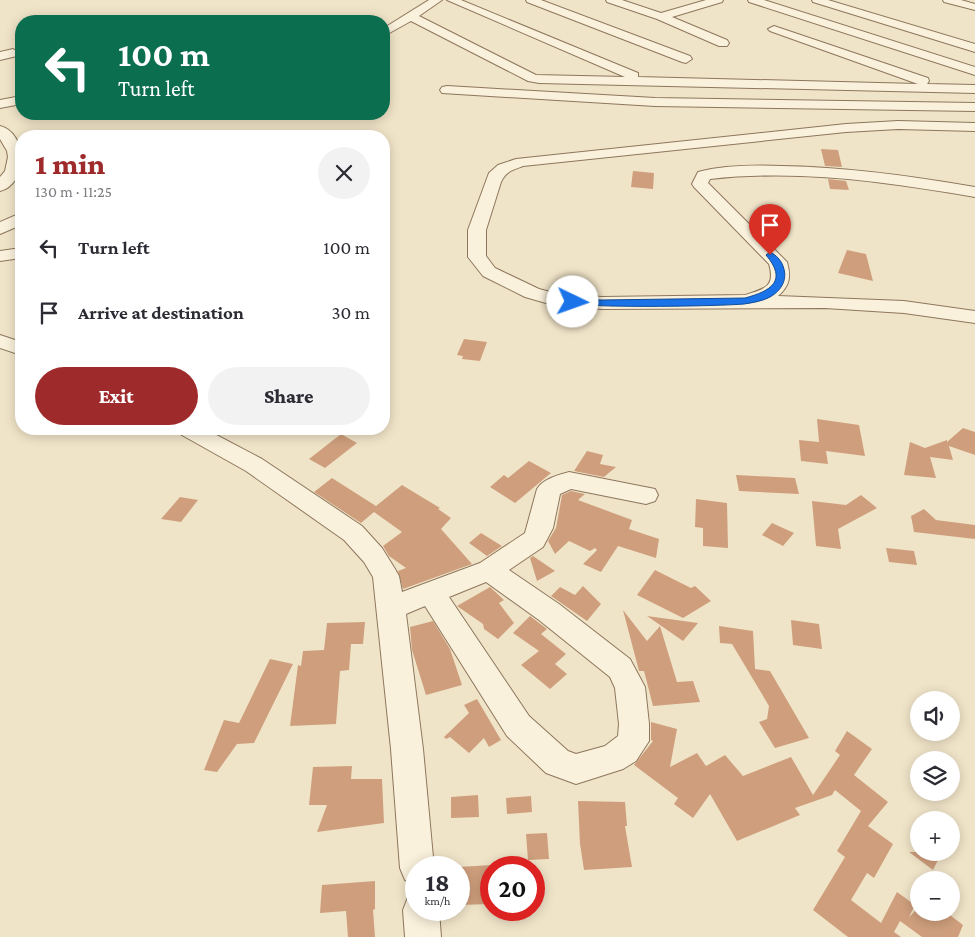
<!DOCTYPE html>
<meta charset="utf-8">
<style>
body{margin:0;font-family:"Crimson Pro",serif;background:#f2f2f3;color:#2b2b33;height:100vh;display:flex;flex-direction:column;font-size:19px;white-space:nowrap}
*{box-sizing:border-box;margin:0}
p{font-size:16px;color:#7c7c81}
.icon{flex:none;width:28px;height:28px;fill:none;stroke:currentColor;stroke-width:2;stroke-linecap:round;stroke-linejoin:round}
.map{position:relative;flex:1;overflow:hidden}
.details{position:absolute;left:15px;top:130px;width:375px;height:305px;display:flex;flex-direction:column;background:#fff;border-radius:20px;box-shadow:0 2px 12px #0003}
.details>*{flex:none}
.hud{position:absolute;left:15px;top:15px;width:375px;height:105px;border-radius:20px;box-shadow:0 2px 12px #0003;background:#0b6e4f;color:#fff;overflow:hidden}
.controls{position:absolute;left:910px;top:691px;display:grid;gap:10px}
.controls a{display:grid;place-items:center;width:50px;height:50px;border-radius:50%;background:#fff;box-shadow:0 2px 12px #0003;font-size:25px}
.speed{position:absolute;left:405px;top:856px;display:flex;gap:10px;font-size:25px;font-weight:700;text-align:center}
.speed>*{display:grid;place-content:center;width:65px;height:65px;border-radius:50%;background:#fff;box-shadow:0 2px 12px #0003;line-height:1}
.speed small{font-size:12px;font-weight:400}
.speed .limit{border:8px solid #d22;background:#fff;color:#111}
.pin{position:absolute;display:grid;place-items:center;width:42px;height:42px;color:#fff;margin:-51px -21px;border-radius:50% 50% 50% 0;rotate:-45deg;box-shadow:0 0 5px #0007}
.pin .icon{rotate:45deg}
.me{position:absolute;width:55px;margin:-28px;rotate:93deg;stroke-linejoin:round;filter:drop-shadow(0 0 4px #0008)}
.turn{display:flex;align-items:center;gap:18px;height:105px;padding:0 20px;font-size:22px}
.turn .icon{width:65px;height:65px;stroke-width:2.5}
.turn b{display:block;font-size:35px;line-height:42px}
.round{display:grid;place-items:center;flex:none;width:52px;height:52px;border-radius:26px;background:#f2f2f3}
.summary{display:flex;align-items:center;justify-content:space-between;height:85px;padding:0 20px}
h1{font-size:30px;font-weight:800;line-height:38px;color:#9e2a2b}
.primary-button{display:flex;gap:10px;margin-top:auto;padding:10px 20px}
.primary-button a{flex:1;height:58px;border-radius:30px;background:#9e2a2b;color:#fff;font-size:20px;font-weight:800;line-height:58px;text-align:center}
.primary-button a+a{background:#f2f2f3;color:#2b2b33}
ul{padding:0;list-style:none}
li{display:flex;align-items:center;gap:15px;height:65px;padding:0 20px}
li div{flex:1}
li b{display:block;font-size:19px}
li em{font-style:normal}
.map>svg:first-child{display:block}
.building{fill:#cf9f7d}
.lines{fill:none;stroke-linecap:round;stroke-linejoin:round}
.minor-casing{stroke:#8d765c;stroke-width:2}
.minor{fill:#faf1dc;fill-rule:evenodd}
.route{fill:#1a73e8;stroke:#114b97}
</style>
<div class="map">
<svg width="975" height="937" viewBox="0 0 975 937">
<rect width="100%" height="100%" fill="#f0e4c8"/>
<path class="building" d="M821,149L838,150L842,167L825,166Z
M633,171L654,173L653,189L631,187Z
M828,179L846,181L849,190L830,189Z
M847,250L866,254L873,281L838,273Z
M464,339L487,342L480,361L462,359L463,356L457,355Z
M817,419L859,425L865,456L826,451L828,464L801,461L799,440L819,442Z
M963,428L975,432V455L949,446L953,460L930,457L936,478L904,475L910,442L925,448L947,440V442Z
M341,434L357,443L325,468L309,459Z
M587,451L603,455L600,464L616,467L604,477L574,471Z
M529,461L551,473L515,503L490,487L504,475L508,478Z
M736,475L795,478L799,494L739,491Z
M332,478L376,506L402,485L440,508L438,509L451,518L441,529L472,564L403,589L398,571L406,568L389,556L383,546L402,532L374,512L361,523L314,492Z
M571,491L585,494L578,500L632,520L629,529L659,539L656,558L618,546L601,572L583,564L597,550L595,548L590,551L569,541L555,554L548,541L556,528L562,495Z
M861,495L877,508L838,529L841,549L816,546L812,501L846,505Z
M180,497L198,500L181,522L161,519Z
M696,499L727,503L728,548L703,546V528L695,527Z
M924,509L936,520L975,525V539L914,532L911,516Z
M772,523L794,533L783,546L762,535Z
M481,533L502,546L487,556L469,543Z
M886,548L914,551L917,565L889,562Z
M533,556L555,571L537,581L530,558Z
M655,570L691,588L695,586L711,601L683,618L637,595Z
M583,586L601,604L587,621L551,596L560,587L575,595Z
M490,587L504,600L499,603L514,623L498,639L484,629L483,624L457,606Z
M623,610L647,641L660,626L677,682L693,681L700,702L653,706L644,671H639Z
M530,616L547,629L541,634L566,654L555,664L567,674L550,689L521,665L539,651L513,633Z
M647,616L698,623L683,641Z
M791,620L819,624L822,649L793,645Z
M433,621L450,649L462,685L426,695L412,650L410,627Z
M365,622L363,644H351L349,670L340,671L336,724L290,726L298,665L301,666L303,651L324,650L327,623Z
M719,626L753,631L755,669L770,671L809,738L775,748L759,722L767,719L769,706L732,644L720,643Z
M270,659L293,664L254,743L237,744L217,772L204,770L224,720L239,723Z
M477,699L501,740L489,747L484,738L469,753L450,737L446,739L444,737L469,713L464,705Z
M651,722L677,729L670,767L697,753L706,766L725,755L743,776L791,757L813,795L840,755L835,751L847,731L872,749L854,775L888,802L868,826L893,844L874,878L867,873L851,900L881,923L897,892L915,905L909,917L919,907V912H926L936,919L939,912H946L963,925L958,937H922L900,921L894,932L901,937H848L813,910L845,857L837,851L861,811L835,790L832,795L795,808L800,815L737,841L710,794L693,818L674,804L678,798L634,765L653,741L651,740Z
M352,766L351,779H382L384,823L317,832L327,805H309L313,767Z
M478,795L479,817L451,818V797Z
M531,796L532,812L507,814L506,798Z
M578,801L625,802L627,826H625L632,867L584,870L580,844Z
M547,833L549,859L528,860L526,834Z
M909,852H942L933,870Z
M491,865V904L459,905V867Z
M375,881V909L373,910L375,937H348L346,911L320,913L322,885Z"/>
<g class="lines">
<g class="minor-casing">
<path id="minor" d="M429,0H442L419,16L536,75L625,77L447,0H461L638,73V77L918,84L770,31L768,29L774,26L928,78L929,81L927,84L975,85V93L539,83L528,81L411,21L384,36V28Z
M526,0H541L690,56L692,59L686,63L682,62L527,2Z
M606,0H622L661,13L706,0H723L722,2L672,17L727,40L729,43L727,46H719L657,19L607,2Z
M748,0H764L975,67V75L749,2Z
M812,0H828L975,44V52L813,2Z
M943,0H961L975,4V10L944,2Z
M13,49L19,53L17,56L0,60V52Z
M447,86L655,98L975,103V111L655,106L442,93L440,90L442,87Z
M21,96V104L0,108V100Z
M244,114H259C255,119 251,119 245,118Z
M898,121L975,123V131L898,129L846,132L523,166C513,170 506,171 501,182L486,230V256L495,268L539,289L554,293L602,297L745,295C764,289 776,287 769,264L694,187L692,184L698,172C725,165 755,165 782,166C847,167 911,176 975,187V197C887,182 799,169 710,179L708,183L787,262C791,276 790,286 778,296L904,301L975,311V323L904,313L825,308L602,309L553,305L525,297L483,276L468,257V230L489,173L498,165L516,159L846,124Z
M0,126C28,133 28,184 0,191V177L5,171L8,157L7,151L0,139Z
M21,213V225L0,234V222Z
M21,248V258L0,261V251Z
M0,335L21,342V355L0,348Z
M177,429H205L262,459L362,526L382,548L395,569L399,576L402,592L480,563L525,533L537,489C543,479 558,475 569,472L655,489L658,495L655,501L646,504L571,489L560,494L553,528L543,547L509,570L559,604L630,659L645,687L649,724V741L636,761L623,769L576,784L546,773L507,736L425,606L406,614L423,749L434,868H416V885L405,880L400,868L391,749L373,577L364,562L344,540L246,471L180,434ZM486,582L539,620L610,677L615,688L619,724L618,736L605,746L576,754L568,751L529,716L449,597Z
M416,894V910H439L441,937H405L403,910L408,897Z"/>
</g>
<use href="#minor" class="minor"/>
</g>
<path class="route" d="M770,252C776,255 781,260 783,266C788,279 782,290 770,297C763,301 751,303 744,304C723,306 578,309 569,302L573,299L602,300L745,298C771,291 788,281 766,255Z"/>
</svg>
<div class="controls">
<a><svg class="icon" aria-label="sound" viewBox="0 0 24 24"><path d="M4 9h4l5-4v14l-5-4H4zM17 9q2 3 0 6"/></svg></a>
<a><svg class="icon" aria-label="layers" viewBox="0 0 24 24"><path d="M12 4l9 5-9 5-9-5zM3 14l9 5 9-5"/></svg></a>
<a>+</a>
<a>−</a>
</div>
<div class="speed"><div>18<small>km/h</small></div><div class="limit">20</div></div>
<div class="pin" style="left:770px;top:255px;background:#d93025"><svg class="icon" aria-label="arrive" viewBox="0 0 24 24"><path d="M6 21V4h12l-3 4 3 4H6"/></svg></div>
<svg class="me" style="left:573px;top:302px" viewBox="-20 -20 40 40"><circle r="19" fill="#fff"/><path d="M0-13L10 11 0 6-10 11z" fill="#1a73e8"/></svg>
<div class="hud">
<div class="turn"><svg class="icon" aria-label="left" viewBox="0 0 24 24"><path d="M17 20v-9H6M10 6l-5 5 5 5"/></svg><div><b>100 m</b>Turn left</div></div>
</div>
<section class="details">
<div class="summary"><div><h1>1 min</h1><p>130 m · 11:25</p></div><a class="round"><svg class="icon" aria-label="close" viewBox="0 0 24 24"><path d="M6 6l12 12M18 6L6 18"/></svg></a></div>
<ul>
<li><svg class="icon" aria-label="left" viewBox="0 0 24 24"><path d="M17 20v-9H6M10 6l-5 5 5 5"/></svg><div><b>Turn left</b></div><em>100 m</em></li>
<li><svg class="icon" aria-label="arrive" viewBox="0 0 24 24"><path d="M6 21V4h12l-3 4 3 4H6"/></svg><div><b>Arrive at destination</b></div><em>30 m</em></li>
</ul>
<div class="primary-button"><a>Exit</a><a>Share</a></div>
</section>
</div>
